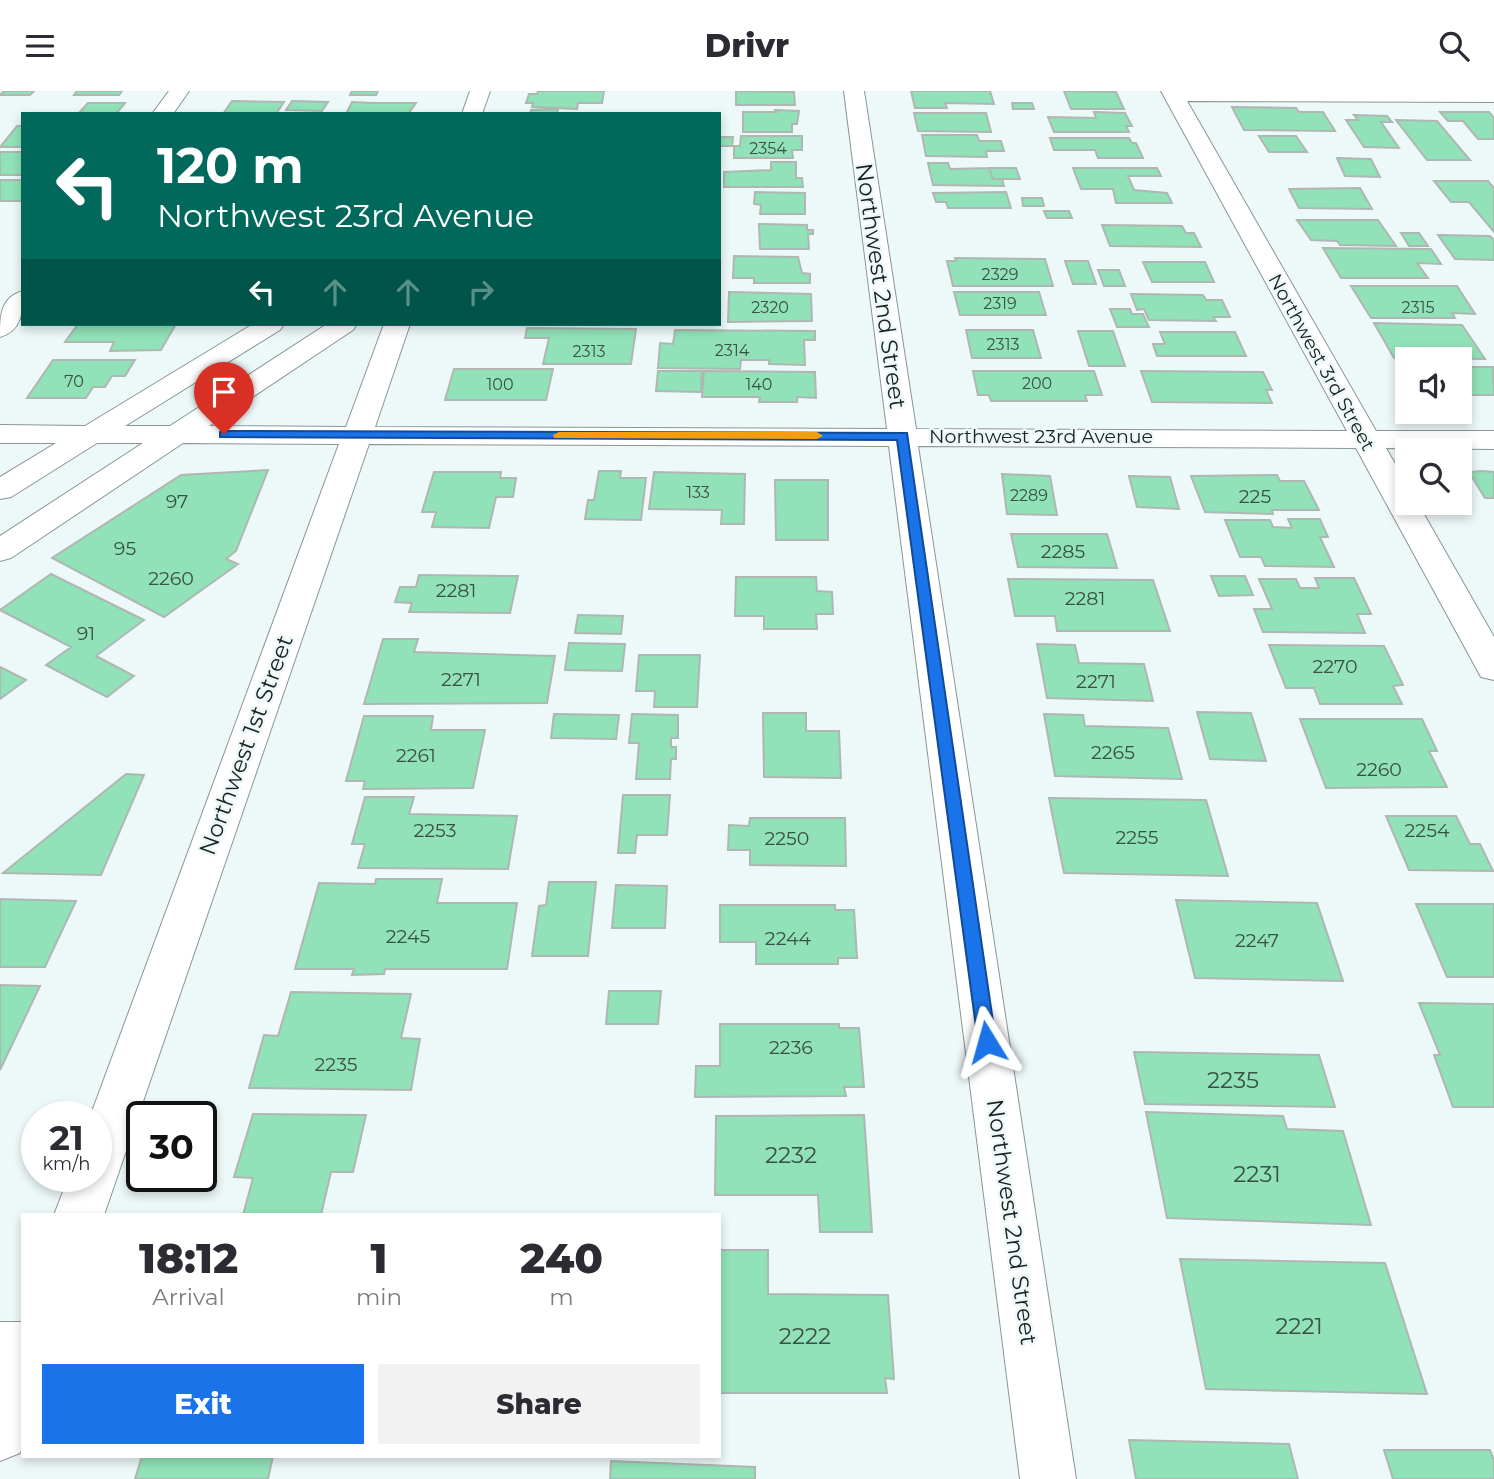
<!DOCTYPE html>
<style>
body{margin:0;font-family:Montserrat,sans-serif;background:#f2f2f3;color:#2b2b33;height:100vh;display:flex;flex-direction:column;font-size:26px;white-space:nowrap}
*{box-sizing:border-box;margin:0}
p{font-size:23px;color:#7c7c81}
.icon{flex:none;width:38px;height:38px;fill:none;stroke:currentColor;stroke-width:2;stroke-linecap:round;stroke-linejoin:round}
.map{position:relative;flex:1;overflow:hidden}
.sheet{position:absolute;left:21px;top:1122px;width:700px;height:245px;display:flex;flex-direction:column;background:#fff;border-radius:0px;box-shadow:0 4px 10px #0003}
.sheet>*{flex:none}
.hud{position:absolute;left:21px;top:21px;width:700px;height:214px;border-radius:0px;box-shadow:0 4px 10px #0003;background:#00695c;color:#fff;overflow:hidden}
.controls{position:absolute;left:1395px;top:256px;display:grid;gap:14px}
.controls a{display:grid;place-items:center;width:77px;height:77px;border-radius:0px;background:#fff;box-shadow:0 4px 10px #0003;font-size:35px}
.speed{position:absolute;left:21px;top:1010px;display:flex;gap:14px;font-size:35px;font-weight:700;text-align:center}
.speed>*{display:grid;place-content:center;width:91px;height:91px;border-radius:50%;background:#fff;box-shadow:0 4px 10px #0003;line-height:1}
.speed small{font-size:18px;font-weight:400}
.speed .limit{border:4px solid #111;border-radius:10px;background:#fff;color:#111}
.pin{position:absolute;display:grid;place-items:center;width:60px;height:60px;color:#fff;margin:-72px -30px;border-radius:50% 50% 50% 0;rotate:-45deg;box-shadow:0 0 7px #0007}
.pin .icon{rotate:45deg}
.me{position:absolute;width:77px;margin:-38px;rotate:352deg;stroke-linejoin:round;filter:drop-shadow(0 0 5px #0008)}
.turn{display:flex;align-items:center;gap:24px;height:147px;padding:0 21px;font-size:32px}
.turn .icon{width:91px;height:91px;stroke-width:2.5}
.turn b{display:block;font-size:49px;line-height:60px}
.lanes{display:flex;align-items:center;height:66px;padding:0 21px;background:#0003;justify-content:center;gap:35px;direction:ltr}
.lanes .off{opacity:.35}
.eta{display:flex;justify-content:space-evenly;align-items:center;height:119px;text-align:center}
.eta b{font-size:42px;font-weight:800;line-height:49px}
.cta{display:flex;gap:14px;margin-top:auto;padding:14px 21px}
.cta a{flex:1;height:80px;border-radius:0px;background:#1a73e8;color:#fff;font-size:28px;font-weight:800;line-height:80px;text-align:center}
.cta a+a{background:#f2f2f3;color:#2b2b33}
header{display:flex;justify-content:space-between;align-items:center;height:91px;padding:0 21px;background:#fff;font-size:32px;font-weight:800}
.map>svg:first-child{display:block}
.building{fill:#91e2b8;stroke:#afb7b2;stroke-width:2}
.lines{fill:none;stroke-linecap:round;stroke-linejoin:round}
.minor-casing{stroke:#8b9595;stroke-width:2}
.minor{fill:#fff;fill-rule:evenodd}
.route{fill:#1a73e8;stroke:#114b97;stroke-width:2}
.slow{fill:#f59e0b}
.labels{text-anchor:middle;stroke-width:5;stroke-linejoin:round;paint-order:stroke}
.far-number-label{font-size:16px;fill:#395146}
.far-street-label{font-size:19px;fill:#1c2120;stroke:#edf8f8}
.number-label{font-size:19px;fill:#395146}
.street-label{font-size:23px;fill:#1c2120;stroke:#edf8f8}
.near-number-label{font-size:23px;fill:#395146}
</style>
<header><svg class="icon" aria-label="menu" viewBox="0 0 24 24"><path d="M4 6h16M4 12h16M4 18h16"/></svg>Drivr<svg class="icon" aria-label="search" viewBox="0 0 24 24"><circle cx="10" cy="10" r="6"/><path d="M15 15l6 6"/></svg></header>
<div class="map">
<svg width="1494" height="1388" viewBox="0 0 1494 1388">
<rect width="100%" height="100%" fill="#edf8f8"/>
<path class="building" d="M4,0H34L30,4H0Z
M77,0H122L119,4H74Z
M352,0H378L376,4H350Z
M538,0H604L602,12H578L577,18L532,16L533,12H526L529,3H537Z
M736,0L794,1L795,14H736Z
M911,0H990L994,13L945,12L947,17H915Z
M1064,0L1116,1L1124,18H1071Z
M232,10L284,11L276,23H223Z
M292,10L328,11L322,20L286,19Z
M352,11L372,12H416L408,23H346Z
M88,12H125L116,23H78Z
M1012,12H1032L1034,18H1013Z
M1232,16L1296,17L1299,21H1323L1335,40L1244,39Z
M558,18L557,23H530L531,19Z
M775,19L799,20L797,33H792V41H743V21H776Z
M1094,21L1125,22L1132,35H1126L1129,41H1054L1048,26L1096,27Z
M1440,21H1489L1494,27V48H1478L1463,30H1448Z
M914,22H986L991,41L918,40Z
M1354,24L1387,25L1392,31H1381L1399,57L1364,56L1346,29H1358Z
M1396,29L1437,30L1470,69H1427Z
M17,35H23V56H0Z
M922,44H977L979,50H1001L1004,60H986L987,66L926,65Z
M741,45H802V59H792L793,67H734V55H740Z
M1259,45H1296L1307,61H1269Z
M719,46H733L732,55H719Z
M1050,47H1129L1132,52H1136L1143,67H1098L1095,59H1054Z
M0,61H23V84H0Z
M1337,67L1371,68L1380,86L1345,85Z
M771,71H796V87H802L803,96H724V81L771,79Z
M928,72H948L950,78L989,77L993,88H1002L1004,95L933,94Z
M989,77H1016L1020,88H993Z
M1073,77H1157L1161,85H1128L1134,99L1167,102L1172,112H1116L1113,98H1081Z
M0,89H23V110H0Z
M1434,90H1488L1494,97V141L1469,111H1451Z
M1360,97L1372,118L1299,117L1289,98Z
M755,101L805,102V123H760L761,114L754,113Z
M1006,101L1011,117H948L946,111H936L933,102Z
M1022,107H1042L1044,115H1023Z
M1044,120H1069L1072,127H1047Z
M1297,129H1378L1396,155L1340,154L1337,150L1311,149Z
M759,133L807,134V139H813V143H808L809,158H760Z
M1102,134L1182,135L1186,142H1194L1201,156L1110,155Z
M1401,142H1419L1428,155H1409Z
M1438,144L1490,145L1494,149V169L1455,168Z
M1323,157L1431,158L1441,173L1417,172L1428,187H1341Z
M734,165L798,166L802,182L810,183V192H754V187H733Z
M955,167L1045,168L1053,195H953L947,170H956Z
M1065,170H1088L1096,193H1073Z
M1143,171H1205L1214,191H1152Z
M1098,179H1119L1125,195H1104Z
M1351,195H1457L1475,223L1452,222L1455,227H1371Z
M729,201L811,203L812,230L728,231Z
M954,201H1039L1046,224H960Z
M1131,203L1203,204L1206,209H1222L1230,226H1213L1216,230L1149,229L1144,218L1137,219Z
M1110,218H1130L1132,223H1143L1149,236H1117Z
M1374,232L1462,234L1485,268L1394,267Z
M78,233H176L161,259L110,260L114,251H65Z
M527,237L636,238L631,273H543L549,247H525Z
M675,239L815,240V249H804L805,274L769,273V269H741L740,278L658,277L660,252L673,253Z
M966,239H1033L1041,267H972Z
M1078,240H1113L1125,275H1089Z
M1160,241H1235L1246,265H1157L1153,253H1165Z
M53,269H135L125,285H112L105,296H93L86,307H27Z
M1460,276H1493L1494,304H1460Z
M454,278H553L546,309H445Z
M658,280H702L701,301L656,300Z
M704,280L815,281L816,307L797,306V311H759L760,306H702Z
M973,280H1094L1102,304H1085L1087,310H991L989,304H978Z
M1141,280L1263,281L1272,299H1266L1272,312L1152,311Z
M268,379L236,460L226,468L238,473L164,526L52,467L181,384Z
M599,380H621L620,387H646L641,429L585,428L588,409H594Z
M1482,380L1494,381V407H1485L1469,381Z
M434,381H501L500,387H516L513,406H496L489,437L432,436L436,421H422Z
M654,381L745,383L744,433H721L722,419L649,418Z
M1002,383L1050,385L1057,424L1007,423Z
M1277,384L1280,390H1304L1319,419H1272L1273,423L1205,421L1191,385Z
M1129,385L1170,386L1179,418L1137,416Z
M775,389H828V449H776Z
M1288,428H1320L1328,446H1320L1334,476L1265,475L1261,466H1240L1225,429H1270L1273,436L1292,437Z
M1011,443H1107L1117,477L1018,476Z
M51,483L144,529L96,565L134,585L107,606L46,574L71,556L0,519Z
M419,484L518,485L510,522L409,521L412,512L395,511L400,496H416Z
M1211,485H1245L1253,504L1219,505Z
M736,486H816L817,500L832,501L833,523H816L817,538H764V525H735Z
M1315,487H1354L1371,523H1357L1365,542L1263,541L1254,518H1272L1259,488H1296L1300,497H1319Z
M1008,488L1153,489L1170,540H1057L1055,525H1015Z
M578,524L623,525L621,543L575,542Z
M383,548H418L414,561L555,565L547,612L364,613Z
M569,552L625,553L622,580L565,579Z
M1037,553L1075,554L1079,572L1144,573L1153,610L1047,607Z
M1269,554L1384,555L1403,594L1393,595L1402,613H1320L1314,597H1286Z
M639,564H700L697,616H654L655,600H636Z
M0,576L26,589L0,608Z
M1197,621L1251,622L1266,670L1210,668Z
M763,622H806V640H839L841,687L764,686Z
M554,623L619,624L616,648L551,647Z
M632,623L678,624V647H671V656H676V668H671L670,688H636L639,652H629Z
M1044,623L1083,624L1085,635L1168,637L1182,688L1055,685Z
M364,625H433L431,639H485L473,697L363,698L365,690H346Z
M1300,628H1422L1437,660H1429L1447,696L1326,697Z
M126,683L144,684L101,784L3,782Z
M623,704H670L667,744H637L635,762H618Z
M365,706H414L409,723L517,725L508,778L358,777L365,753H352Z
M1049,707L1206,709L1228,785L1064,782Z
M1386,725H1456L1470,753H1480L1493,780L1409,779Z
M750,727H845L846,775L750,774V759H728L729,734L749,735Z
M376,788H442L437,812H517L507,878H385L384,883L352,884L354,878H295L319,792L375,793Z
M549,791H596L588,865H532L539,815L546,814Z
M616,794L667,795L665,837H612Z
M0,808L76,810L45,876H0Z
M1176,809L1317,812L1343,890L1195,887Z
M1416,813H1494V886H1447Z
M720,814H835V819H854L857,867H838V873H756V851H720Z
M0,894L40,895L0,979Z
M609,900H661L658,933H606Z
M291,901L411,903L401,947L420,948L411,999L249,997L264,944L278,945Z
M1419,912L1494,913V1016H1453L1434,964H1440Z
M720,933H839V937H859L864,996H844L846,1005L695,1006L696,975H720Z
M1134,961L1319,964L1335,1016L1145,1013Z
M1146,1021L1283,1025L1287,1038L1343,1040L1371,1134L1167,1127Z
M253,1023L366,1024L353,1081H331L321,1124H243L253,1087L234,1086Z
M864,1024L872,1141H820L818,1104H715L716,1025Z
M719,1159H768V1203L888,1204L894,1288L885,1287L887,1302H719Z
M1180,1168L1385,1172L1427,1303L1206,1298Z
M1129,1349L1289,1353L1298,1388H1136Z
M1384,1359H1490L1494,1370V1388H1393Z
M142,1365H273L268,1388H135Z
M611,1370L755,1376V1388H610Z"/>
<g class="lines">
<g class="minor-casing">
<path id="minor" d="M169,0H189L173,23H152Z
M470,0H490L482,23H462Z
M844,0H864L916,338L1347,340L1161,0H1494V11L1187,10L1376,340H1494V358L1386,357L1407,394V411H1417L1494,546V589L1481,586L1356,357L918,355L1076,1388H1020L889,355L369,353L104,1124H54L69,1085H96V1026H90L339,353L183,352L11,467L0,470V445L143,352H97L11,406L0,408V386L56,352H0V334L85,335L253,233H284L280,239L125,335H170L327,233H357L353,239L209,335L346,336L384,233H410L375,336L887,338Z
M23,200C23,220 22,240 0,246C0,226 0,206 23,200Z
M0,1231H23V1354L20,1362L0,1370Z"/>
</g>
<use href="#minor" class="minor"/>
</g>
<path class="route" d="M224,340L907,342L996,951L994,957L987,959L980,957L978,951L897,349L220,346V341Z"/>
<path class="slow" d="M559,341H817L823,345L817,348L554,347L553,344Z"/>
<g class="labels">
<g class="far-number-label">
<text x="768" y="63">2354</text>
<text x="1000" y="189">2329</text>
<text x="1000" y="218">2319</text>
<text x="770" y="222">2320</text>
<text x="1418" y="222">2315</text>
<text x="1003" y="259">2313</text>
<text x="732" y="265">2314</text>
<text x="589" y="266">2313</text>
<text x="74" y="296">70</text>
<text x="1037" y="298">200</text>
<text x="500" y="299">100</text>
<text x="759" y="299">140</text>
<text x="698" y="407">133</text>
<text x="1029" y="410">2289</text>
</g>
<g class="far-street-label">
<text transform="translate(1322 271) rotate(61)" y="7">Northwest 3rd Street</text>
<text x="1041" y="352">Northwest 23rd Avenue</text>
</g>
<g class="number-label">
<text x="1255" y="412">225</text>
<text x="177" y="417">97</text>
<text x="125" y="464">95</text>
<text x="1063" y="467">2285</text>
<text x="171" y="494">2260</text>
<text x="456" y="506">2281</text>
<text x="1085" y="514">2281</text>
<text x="86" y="549">91</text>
<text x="1335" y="582">2270</text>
<text x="461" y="595">2271</text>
<text x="1096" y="597">2271</text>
<text x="1113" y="668">2265</text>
<text x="416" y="671">2261</text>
<text x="1379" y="685">2260</text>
<text x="435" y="746">2253</text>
<text x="1427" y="746">2254</text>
<text x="1137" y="753">2255</text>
<text x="787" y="754">2250</text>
<text x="408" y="852">2245</text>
<text x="788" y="854">2244</text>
<text x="1257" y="856">2247</text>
<text x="791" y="963">2236</text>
<text x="336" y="980">2235</text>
</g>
<g class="street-label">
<text transform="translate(881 195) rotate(82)" y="8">Northwest 2nd Street</text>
<text transform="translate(246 654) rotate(-70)" y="8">Northwest 1st Street</text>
<text transform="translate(1012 1131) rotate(82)" y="8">Northwest 2nd Street</text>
</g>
<g class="near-number-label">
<text x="1233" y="997">2235</text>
<text x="791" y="1072">2232</text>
<text x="1257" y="1091">2231</text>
<text x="1299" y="1243">2221</text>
<text x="805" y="1253">2222</text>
</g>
</g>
</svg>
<div class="controls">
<a><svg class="icon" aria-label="sound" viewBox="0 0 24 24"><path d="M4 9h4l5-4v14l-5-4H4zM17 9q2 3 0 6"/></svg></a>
<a><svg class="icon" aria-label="search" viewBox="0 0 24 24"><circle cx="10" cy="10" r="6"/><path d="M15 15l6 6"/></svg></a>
</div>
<div class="speed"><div>21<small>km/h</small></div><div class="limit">30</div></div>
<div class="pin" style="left:224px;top:343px;background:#d93025"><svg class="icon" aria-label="arrive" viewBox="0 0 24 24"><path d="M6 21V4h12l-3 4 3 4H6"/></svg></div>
<svg class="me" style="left:987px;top:951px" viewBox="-20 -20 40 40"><path d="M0-17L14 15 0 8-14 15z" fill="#1a73e8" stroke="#fff" stroke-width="4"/></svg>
<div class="hud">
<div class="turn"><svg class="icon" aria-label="left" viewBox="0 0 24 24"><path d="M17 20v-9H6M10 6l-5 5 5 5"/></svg><div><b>120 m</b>Northwest 23rd Avenue</div></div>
<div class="lanes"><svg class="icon" aria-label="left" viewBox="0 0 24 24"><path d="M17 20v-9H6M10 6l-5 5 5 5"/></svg><svg class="icon off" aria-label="ahead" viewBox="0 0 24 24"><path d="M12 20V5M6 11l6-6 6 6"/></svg><svg class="icon off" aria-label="ahead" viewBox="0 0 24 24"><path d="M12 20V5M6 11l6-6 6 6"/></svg><svg class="icon off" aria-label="right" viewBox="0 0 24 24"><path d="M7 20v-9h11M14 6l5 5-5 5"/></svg></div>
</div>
<section class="sheet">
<div class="eta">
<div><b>18:12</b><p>Arrival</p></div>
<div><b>1</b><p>min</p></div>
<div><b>240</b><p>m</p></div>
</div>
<div class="cta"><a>Exit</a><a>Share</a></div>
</section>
</div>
